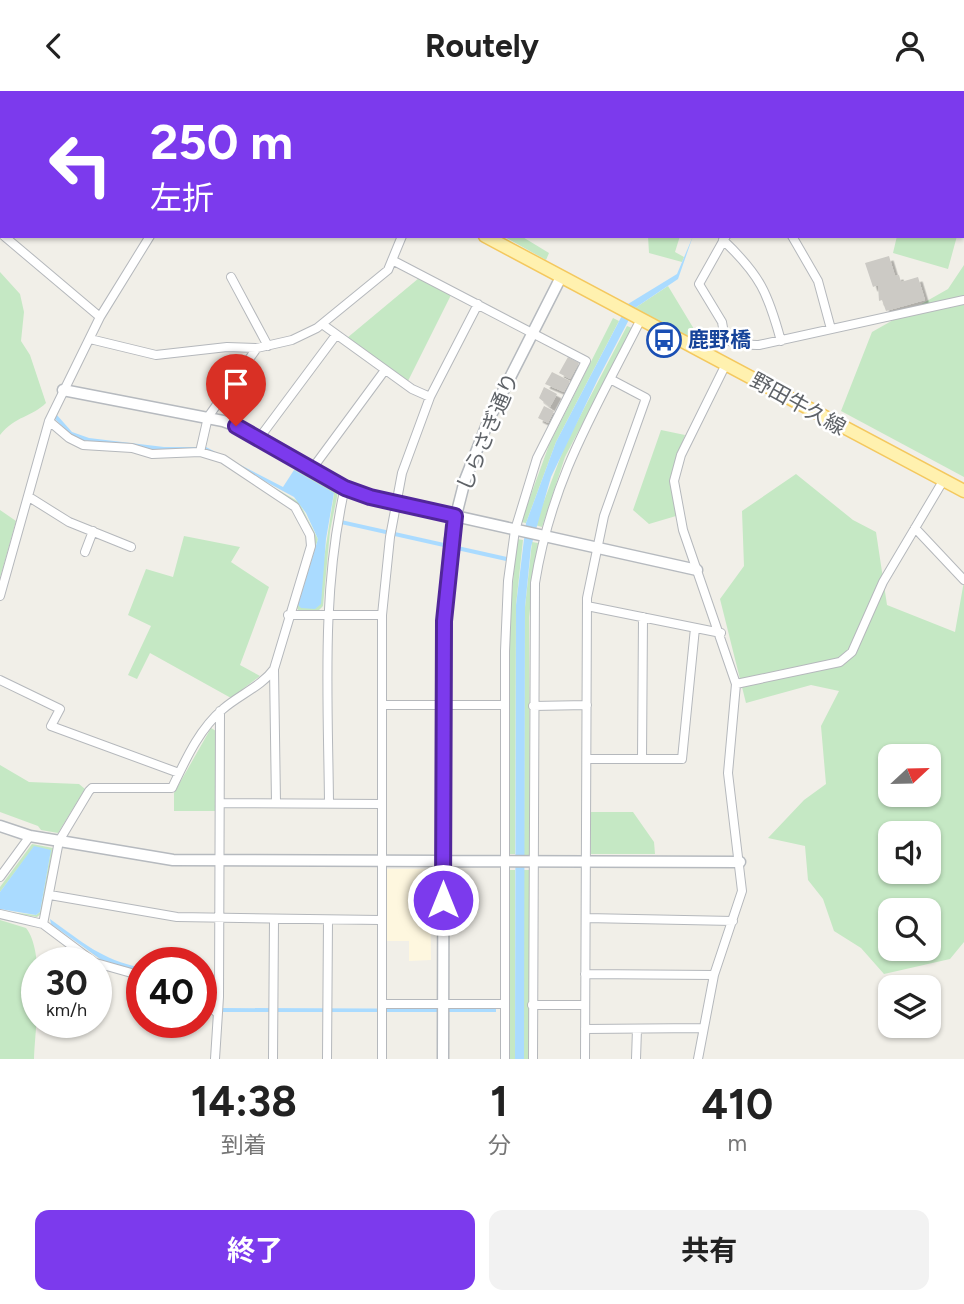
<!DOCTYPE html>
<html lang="ja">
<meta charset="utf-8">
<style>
body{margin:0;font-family:Figtree,"Noto Sans JP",sans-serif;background:#f2f2f2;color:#222;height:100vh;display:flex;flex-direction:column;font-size:26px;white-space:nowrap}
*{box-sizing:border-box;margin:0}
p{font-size:23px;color:#767676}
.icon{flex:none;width:38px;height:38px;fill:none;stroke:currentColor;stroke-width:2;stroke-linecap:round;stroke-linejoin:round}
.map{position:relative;height:968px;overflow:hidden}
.side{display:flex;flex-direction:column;background:#fff;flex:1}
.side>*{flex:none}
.guide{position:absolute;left:0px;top:0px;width:964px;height:147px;box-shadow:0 2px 5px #0004;background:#7c3aed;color:#fff;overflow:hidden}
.needle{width:46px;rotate:68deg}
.buttons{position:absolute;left:878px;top:653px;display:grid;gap:14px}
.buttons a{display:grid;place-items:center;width:63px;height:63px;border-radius:14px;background:#fff;box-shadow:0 2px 5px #0004;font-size:35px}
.speed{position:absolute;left:21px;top:856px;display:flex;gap:14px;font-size:35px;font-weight:700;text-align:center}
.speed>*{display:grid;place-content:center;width:91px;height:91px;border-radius:50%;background:#fff;box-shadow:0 2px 5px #0004;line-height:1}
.speed small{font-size:18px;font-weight:400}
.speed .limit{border:10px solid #d22;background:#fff;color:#111}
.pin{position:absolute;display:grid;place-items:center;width:60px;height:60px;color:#fff;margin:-72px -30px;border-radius:50% 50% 50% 0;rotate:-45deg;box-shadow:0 0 7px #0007}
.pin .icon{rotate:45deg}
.me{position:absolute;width:77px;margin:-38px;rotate:0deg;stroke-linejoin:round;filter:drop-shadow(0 0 5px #0008)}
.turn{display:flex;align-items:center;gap:24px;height:147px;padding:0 35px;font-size:32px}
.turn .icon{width:91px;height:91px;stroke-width:2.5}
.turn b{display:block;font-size:49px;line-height:60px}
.eta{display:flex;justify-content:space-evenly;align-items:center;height:119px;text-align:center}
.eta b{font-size:42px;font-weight:700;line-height:49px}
.primary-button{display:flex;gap:14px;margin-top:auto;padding:14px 35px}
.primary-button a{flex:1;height:80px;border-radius:14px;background:#7c3aed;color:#fff;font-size:28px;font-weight:700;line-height:80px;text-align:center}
.primary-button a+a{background:#f2f2f2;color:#222}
header{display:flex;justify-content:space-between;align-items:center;height:91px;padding:0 35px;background:#fff;font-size:32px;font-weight:700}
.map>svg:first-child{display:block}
.commercial{fill:#fef7df}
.green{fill:#c5e8c4;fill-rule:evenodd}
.water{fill:#aadbff}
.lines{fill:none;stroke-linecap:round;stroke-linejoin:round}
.river{stroke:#aadbff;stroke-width:18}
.building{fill:#cccac5;filter:url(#shadow)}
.street-casing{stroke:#b5b8bc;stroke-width:10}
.secondary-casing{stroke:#b6babf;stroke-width:13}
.primary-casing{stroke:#f4c85e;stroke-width:15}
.street{stroke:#fff;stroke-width:8}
.secondary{stroke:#fff;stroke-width:10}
.primary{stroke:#fff1af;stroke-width:12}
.route-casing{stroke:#51269a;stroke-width:18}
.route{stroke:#7c3aed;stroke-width:12}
.labels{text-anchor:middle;stroke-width:5;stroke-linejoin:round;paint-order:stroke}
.transit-label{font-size:21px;font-weight:bold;fill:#164399;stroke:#fff;text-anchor:start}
.street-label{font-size:21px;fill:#5f6368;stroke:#fff}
</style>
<header><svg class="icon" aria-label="back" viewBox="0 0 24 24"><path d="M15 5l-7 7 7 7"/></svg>Routely<svg class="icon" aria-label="person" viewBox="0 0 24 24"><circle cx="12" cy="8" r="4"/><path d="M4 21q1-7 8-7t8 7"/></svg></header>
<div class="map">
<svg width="964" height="968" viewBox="0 0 964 968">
<defs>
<filter id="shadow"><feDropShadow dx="4.5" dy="4.5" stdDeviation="0" flood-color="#0004"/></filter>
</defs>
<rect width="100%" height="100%" fill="#f1efe8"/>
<path class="commercial" d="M386,778H424L430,783L431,869L409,870V850H385Z"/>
<path class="green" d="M0,0H191L2,2L0,89Z
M503,145H521L549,162L546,169Z
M648,145H680L675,161L684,166L682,171L649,162Z
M897,145H957L948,178L893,162Z
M964,174V386L841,320L872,241L948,198Z
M0,181L20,203L24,221L21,250L30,264L46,312C32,326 15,325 0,344Z
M419,187L451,204L408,290L347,247Z
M668,195L697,243L688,246L635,217Z
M613,227L619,230L556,351L526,432L521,431L549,354Z
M627,235L632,237L565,366L542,436L535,434L565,354Z
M661,339L685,344L671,384L676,425L649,433L633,419Z
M296,377L338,401L330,440L323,515L318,520H299L295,514C314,452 332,434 268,393L299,411L318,448L298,514L322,480L334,403L294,379Z
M796,383L853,429L876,441L887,514L955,541L964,490V851L950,868L884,883L861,857L834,840L823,808L808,789L805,755L768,747L804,709L826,693L821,635L839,600L811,594L746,612L720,508L744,475L742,420ZM891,665H929V704H891ZM891,742H929V780H891ZM891,819H929V858H891Z
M0,419L16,430L0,487Z
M184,445L240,456L231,471L269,496L240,574L260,585L231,607L150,562L137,588L128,584L151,535L128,524L146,478L173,486Z
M517,448L523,449L516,514L515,763H508L509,535Z
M532,451L538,452L529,526L530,764H524L525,516Z
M211,637L216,640V720H174V702Z
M0,674L29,691L79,693L85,698L58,742L41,739L38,735L0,721Z
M591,721H633L654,751L655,763H591Z
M32,753L53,757L42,822L37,826L0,820L36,824L40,821L50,764L34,756L0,801V796Z
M508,779H515V968H508Z
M524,779H530L529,968H524Z
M0,829L26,837C46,862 35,936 34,968H0Z"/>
<path class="water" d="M693,145L678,188L635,217L598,288L551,386L531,456L525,516L524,968H515L516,514L526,432L556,351L628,213L677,183Z
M56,323L72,341L89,347L164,356H206L283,396L294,379L334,402L326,448L321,513L315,518L301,517L298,514L318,448L306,422L294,406L222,367L81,349L70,343L54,327Z
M341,429L507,466L506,470L341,433Z
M34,755L51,759L40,821L36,824L0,818V801Z
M50,828C84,852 100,868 142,877V881L103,870L51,833Z
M221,917L496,918V921H220Z"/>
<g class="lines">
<path class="river" d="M740,2V0"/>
</g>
<path class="building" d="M889,165L895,185L899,184L901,191L918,186L925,209L886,220L882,209L879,210L878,194L873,196L865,172Z
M568,266L579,272L570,288L559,282Z
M552,281L570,290L564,301L545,293Z
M544,296L557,303L550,316L539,307Z
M544,315L554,320L548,332L538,327Z"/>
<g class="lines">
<g class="street-casing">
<path id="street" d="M242,2L244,0
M4,145L100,226
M792,145L818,190L831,238
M723,149C760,184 768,202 781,250
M392,169L586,270L537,367L515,439L508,490L505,560V968
M231,186L268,255
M322,233L412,298L430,306
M90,248L156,264L227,256L257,257L292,249L317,237L388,179L402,145
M725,248L722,231L699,193L726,145
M688,252C721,240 728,255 759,254L964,209
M260,346L336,244
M200,361L208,326L257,257
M312,378L385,279
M29,406L69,431L131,456
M915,437L964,489
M85,461L93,440
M0,505L49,330L100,226L150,145
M587,515L721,542
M288,524H382
M274,578L276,712
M0,589L60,618L51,635L179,682
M736,593L840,571L852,561L883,491L943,390
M382,614H505
M533,615L587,614
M587,668H682L695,537
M642,668L643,526
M220,712L382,713
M329,712C328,606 321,501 345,396
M0,786L30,745
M50,804L177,826L380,829
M0,823L43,833L95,872
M586,827L733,830
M43,833L59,750L89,700L92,697H172C185,670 199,638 223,618C239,604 262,595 274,578L311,455L310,444L295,416L223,368L200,361L152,363L132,357L83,354L69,347L49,330
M96,872L142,885
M585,883L714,884
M201,907L216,921
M382,913H505
M532,914H585
M585,938L703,937
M215,968L219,906L220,620
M273,968L274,828
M327,968L328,829
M382,968V524L390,446L402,382L430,306L478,213
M533,968L535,492C552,387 594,321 641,228
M585,968L587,507L604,425L646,307L610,288
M636,968L637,938
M698,968L714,884L742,800L728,682L736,593L683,439L674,390L681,364L726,273"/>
</g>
<g class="secondary-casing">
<path id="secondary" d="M63,299L223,330C275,348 318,386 370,406L697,479
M0,735L30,745L173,769L740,771
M443,968L444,530L450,448L465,389L490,326L561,186"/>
</g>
<g class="primary-casing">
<path id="primary" d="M225,0L227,2
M485,145L964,400"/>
</g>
<use href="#street" class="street"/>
<use href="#secondary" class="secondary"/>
<use href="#primary" class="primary"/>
</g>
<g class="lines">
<g class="route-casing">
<path id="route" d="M236,335L345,397L370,406L455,425L444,530L443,809"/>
</g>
<use href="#route" class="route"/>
</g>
<defs>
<g id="bus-ring" transform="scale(1.75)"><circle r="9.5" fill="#fff" stroke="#1a4fb4" stroke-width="1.5"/><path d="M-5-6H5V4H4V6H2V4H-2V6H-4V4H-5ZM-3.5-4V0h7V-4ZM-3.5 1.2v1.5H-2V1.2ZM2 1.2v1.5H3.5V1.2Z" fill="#1a4fb4"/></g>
</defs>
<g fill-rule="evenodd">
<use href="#bus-ring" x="664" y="249"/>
</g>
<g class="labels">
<g class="transit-label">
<text x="688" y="256">鹿野橋</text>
</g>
<g class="street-label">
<text transform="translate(798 313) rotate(29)" y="7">野田牛久線</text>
<text transform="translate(488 341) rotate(-67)" y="7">しらさぎ通り</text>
</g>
</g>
</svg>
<div class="buttons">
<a><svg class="needle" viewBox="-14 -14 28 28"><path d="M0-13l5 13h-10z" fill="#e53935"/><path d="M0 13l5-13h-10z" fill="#767676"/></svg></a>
<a><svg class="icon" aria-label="sound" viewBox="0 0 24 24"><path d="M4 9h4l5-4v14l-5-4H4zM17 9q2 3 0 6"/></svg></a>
<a><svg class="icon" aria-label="search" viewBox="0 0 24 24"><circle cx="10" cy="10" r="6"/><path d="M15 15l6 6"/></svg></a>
<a><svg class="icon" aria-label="layers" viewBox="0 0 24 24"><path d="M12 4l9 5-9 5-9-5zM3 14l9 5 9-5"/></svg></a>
</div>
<div class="speed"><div>30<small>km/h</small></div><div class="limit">40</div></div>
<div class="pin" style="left:236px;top:335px;background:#d93025"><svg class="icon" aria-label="arrive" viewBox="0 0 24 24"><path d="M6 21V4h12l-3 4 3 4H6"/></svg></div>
<svg class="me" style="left:443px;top:809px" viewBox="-20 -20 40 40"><circle r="17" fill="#7c3aed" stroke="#fff" stroke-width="3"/><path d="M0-11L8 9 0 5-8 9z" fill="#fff"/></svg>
<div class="guide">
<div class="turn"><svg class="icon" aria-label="left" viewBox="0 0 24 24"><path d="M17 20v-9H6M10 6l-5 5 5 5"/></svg><div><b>250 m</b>左折</div></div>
</div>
</div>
<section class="side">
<div class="eta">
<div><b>14:38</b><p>到着</p></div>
<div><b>1</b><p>分</p></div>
<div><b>410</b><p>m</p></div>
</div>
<div class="primary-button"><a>終了</a><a>共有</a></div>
</section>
